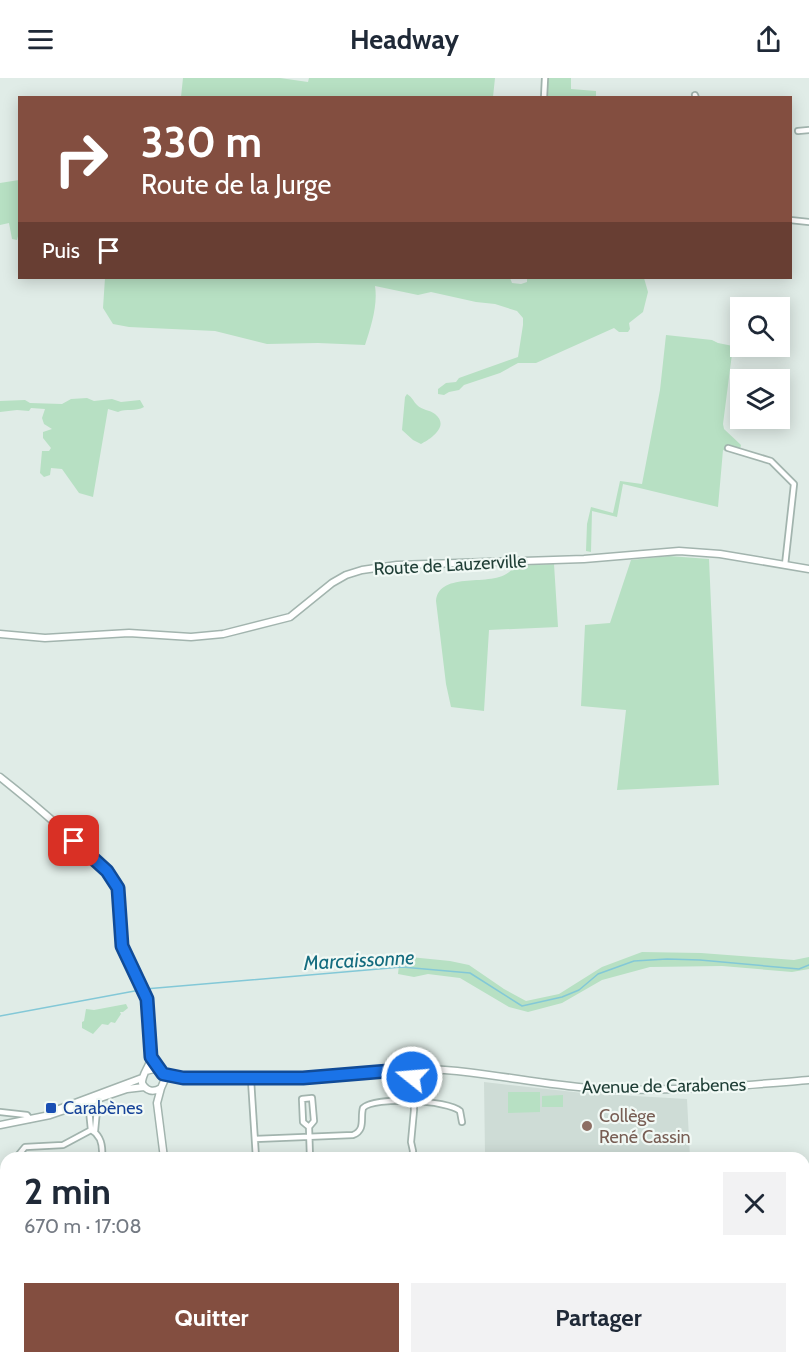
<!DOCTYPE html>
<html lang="fr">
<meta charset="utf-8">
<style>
body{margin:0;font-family:Cabin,sans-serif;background:#f2f2f3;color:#1f2937;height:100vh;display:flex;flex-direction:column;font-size:22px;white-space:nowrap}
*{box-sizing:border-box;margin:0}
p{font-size:20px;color:#747a83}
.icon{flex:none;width:33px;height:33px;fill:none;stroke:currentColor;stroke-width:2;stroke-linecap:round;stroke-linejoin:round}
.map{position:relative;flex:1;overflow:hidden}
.panel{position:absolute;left:0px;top:1074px;width:810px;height:212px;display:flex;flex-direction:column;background:#fff;border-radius:18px 18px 0 0;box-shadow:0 3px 15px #0003}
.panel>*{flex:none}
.top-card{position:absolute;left:18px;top:18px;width:774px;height:183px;border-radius:0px;box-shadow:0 3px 15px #0003;background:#834e40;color:#fff;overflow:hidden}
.tools{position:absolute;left:730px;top:219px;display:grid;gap:12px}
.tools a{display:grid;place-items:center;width:60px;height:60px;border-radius:0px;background:#fff;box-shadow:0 3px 15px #0003;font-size:30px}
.pin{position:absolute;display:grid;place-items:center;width:51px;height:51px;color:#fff;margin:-26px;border-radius:12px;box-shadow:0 3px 9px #0006}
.me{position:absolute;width:66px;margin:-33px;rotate:287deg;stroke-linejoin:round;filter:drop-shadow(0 0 4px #0008)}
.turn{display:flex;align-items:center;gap:21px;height:126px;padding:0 24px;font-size:27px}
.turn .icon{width:78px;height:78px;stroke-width:2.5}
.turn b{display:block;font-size:42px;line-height:51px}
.then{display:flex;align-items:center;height:57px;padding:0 24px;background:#0003;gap:12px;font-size:22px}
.round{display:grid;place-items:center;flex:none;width:63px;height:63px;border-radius:0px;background:#f2f2f3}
.headline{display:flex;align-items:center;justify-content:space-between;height:102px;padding:0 24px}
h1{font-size:36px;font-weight:700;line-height:45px}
.action{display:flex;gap:12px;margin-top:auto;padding:12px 24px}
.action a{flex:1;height:69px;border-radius:0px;background:#834e40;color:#fff;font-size:24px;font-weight:700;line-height:69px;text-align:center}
.action a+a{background:#f2f2f3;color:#1f2937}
header{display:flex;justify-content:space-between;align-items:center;height:78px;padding:0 24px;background:#fff;font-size:27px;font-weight:700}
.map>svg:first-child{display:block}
.built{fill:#cedcd6}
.green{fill:#b7e0c3}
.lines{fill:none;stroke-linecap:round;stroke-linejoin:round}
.stream{stroke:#83c8d7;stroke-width:1.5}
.minor-casing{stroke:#a2b4ae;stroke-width:8}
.tertiary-casing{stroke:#a2b4ae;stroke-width:9}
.minor{stroke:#fff;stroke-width:4.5}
.tertiary{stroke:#fff;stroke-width:6}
.route-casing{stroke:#114b97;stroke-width:15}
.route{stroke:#1a73e8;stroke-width:10}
.transit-dot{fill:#1a4fb4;stroke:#f1f9f5;stroke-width:2}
.education-dot{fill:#8d6e63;stroke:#f1f9f5;stroke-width:2}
.labels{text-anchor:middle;stroke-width:4.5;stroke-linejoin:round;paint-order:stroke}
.street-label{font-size:18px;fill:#1f3e36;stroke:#f1f9f5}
.transit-label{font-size:18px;fill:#164399;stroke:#f1f9f5;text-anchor:start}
.education-label{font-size:18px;fill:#785e54;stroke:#f1f9f5;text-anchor:start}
.water-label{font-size:20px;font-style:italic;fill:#146c7f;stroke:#f1f9f5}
</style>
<header><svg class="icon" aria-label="menu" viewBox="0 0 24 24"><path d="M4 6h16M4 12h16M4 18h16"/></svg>Headway<svg class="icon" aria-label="share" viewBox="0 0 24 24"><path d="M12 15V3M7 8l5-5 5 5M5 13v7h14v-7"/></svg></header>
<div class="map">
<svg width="809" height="1285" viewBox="0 0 809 1285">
<rect width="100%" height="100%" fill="#e0ece7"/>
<path class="built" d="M484,1004L583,1015L687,1021L690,1080H552L485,1076Z"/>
<path class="green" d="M183,0H280L308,4L309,0H495L493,19H181Z
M547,0H571V11L596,13V19L546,20Z
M19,102L20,150L17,162L12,161L9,145L0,147V105Z
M105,200H510L512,205L521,206L527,204V200H644L648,214L643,234L629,245L630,251L628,254H619L614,250L536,285H518L500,295L464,307L459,312L449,314L444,317L438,316V311L446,305L456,304L459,300L518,279L523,247V240L517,233L495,226L476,224L431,214L418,217L375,208C378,227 371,249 365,267L318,265L267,266L215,253L129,249L113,246L103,230Z
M666,257L712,262L718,265L733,268L723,346L724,351L741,367L739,376L723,372L718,429L623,406L617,439L592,433L591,474L586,473L587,446L591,429L613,435L620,403L642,406L660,312Z
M407,316C413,320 413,323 417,327C422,332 430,332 435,336C450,348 431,361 421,366L413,362L402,352L405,319Z
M87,320L94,323L112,321L121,324L140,322L144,329C136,334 126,330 118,334L108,331L93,419L79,415L62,391L51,390L50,397L44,399L40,395L42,373H49L51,370L43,360V354L52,351L44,346L42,340L45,331L31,330L29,333L17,332L0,334V323L25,322L30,325L62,326L71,321Z
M669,478L709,481L719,707L617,712L626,632L581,628L585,547L610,545L631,482Z
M554,486L558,549L489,552L484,633L451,629L446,606L436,523C440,489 501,514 514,488Z
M642,874L701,875L794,882L809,879V891L792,894L722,888L650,889L602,902L562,925L528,934L509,929L460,900L428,896L414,899L398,896L400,878L450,883L469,887L504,911L526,923L559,916L602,889Z
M126,926L128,930L123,934H120L121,936L115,945L111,944L108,947L102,946L93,956L82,950V944L84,943L86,931L94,932Z
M508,1014H540V1034L508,1035Z
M563,1017V1029H542V1018Z
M0,1174H6V1280H142V1285H0Z"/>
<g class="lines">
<path class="stream" d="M145,911L402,889L470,895L522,928L562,919L579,912L598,896L634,883L667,881L700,882L799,891L809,887
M0,938L140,912"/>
<g class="minor-casing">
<path id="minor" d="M695,17L696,20
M544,20L545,0
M798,53L809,52
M790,142L809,144
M728,370L771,383L794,406L785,487
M251,1002L256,1080
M88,1022L91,1052C101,1057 103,1069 102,1080
M0,1034L27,1037L30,1041
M309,1049L303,1044L302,1021L312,1020L314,1043L309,1049L310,1080
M95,1053L98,1021
M255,1061L353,1057C366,1052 360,1040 363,1030C374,1018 448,1022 460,1033L462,1044
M16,1080L25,1069L63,1067L91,1052
M412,1080L413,1073L411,1064L414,1032L412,991
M254,1282L284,1280
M148,1285L149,1280"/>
</g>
<g class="tertiary-casing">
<path id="tertiary" d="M0,556L45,560L129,555L191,559L223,556L290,539L332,505L346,497L362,492L397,487L584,481L679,473L720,476L809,491
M0,699C23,717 111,789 118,812C124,832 116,854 125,875C131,890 142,904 147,920C150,931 152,967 151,979C150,989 142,995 142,1005C146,1013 153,1015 161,1010L165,1001L161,994L154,991L146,993
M163,996L183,1000H225
M222,1000C289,1009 355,990 422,991C479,992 534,1006 590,1010C663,1015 736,1008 809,1002
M161,1010L157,1025L164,1080
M59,1031L142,1000
M0,1047L50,1037L127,1011L144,1009
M253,1280L254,1285
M240,1285L241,1280"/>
</g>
<use href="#minor" class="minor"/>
<use href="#tertiary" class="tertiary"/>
</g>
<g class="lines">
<g class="route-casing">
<path id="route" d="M74,763L107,793L118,810L122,868L147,921L151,979L163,996L183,1000H303L412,991V999"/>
</g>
<use href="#route" class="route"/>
</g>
<rect class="transit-dot" x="45" y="1024" width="12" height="12" rx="3"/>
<circle class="education-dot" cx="587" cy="1048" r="6"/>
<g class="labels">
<g class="street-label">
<text transform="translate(450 487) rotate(-3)" y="6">Route de Lauzerville</text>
<text transform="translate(664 1008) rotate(-1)" y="6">Avenue de Carabenes</text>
</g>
<g class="transit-label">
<text x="63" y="1036">Carabènes</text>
</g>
<g class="education-label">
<text x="599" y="1044">Collège<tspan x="599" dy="21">René Cassin</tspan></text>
</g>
<g class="water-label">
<text transform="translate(359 882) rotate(-3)" y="7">Marcaissonne</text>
</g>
</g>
</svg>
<div class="tools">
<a><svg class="icon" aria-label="search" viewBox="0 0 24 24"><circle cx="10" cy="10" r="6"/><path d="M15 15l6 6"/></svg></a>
<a><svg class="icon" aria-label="layers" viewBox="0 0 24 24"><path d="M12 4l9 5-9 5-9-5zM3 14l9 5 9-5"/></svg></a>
</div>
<div class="pin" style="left:74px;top:763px;background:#d93025"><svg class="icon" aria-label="arrive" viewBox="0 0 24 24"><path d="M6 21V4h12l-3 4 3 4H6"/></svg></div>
<svg class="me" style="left:412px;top:999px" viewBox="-20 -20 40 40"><circle r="17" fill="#1a73e8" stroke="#fff" stroke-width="3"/><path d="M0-11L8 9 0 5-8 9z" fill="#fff"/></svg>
<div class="top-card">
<div class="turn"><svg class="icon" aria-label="right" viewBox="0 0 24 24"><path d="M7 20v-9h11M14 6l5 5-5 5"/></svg><div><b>330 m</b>Route de la Jurge</div></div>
<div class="then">Puis<svg class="icon" aria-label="arrive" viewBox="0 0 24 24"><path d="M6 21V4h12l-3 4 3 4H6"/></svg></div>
</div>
<section class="panel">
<div class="headline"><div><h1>2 min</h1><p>670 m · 17:08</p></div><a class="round"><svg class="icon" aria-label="close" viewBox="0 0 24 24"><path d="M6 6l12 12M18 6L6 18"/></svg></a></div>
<div class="action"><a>Quitter</a><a>Partager</a></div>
</section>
</div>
